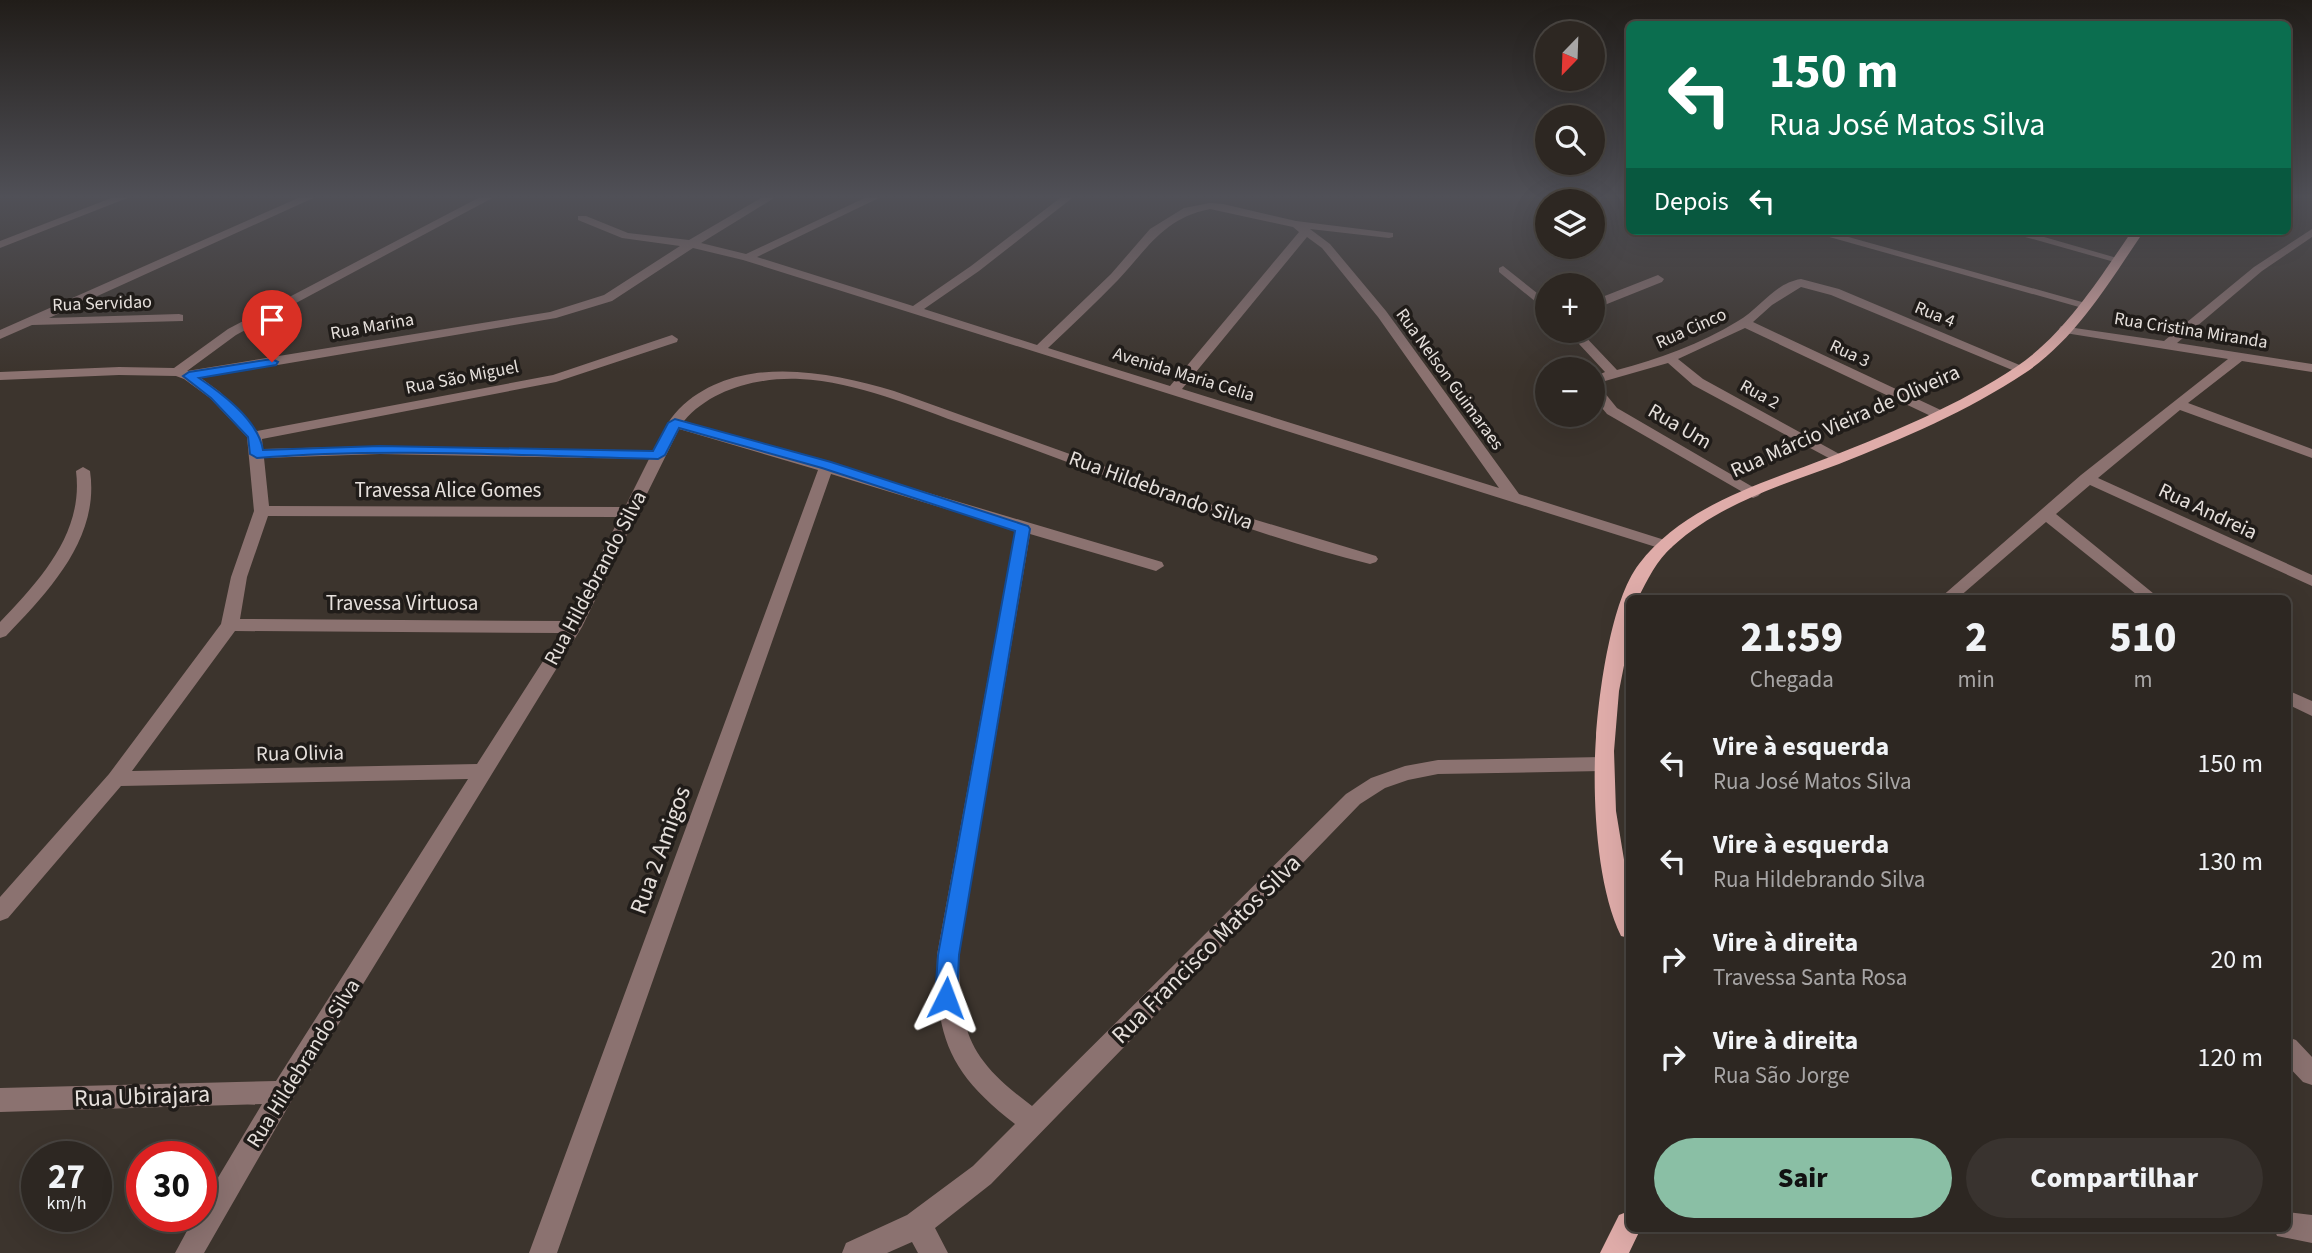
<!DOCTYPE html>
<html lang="pt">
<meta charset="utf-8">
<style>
body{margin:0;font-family:"Source Sans 3",sans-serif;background:#39332f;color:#f1f3f6;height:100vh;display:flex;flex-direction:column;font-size:26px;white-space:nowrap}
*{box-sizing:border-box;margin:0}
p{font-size:23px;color:#a7a5a5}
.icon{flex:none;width:38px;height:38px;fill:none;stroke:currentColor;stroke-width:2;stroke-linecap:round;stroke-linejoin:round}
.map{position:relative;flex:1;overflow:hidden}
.sheet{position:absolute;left:1626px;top:595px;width:665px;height:637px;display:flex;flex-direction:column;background:#2d2722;border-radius:10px;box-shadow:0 7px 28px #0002,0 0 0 2px #484440}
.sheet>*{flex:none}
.hud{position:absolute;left:1626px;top:21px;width:665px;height:214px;border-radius:10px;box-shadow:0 7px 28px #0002,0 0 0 2px #484440;background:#0b6e4f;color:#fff;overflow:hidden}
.needle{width:46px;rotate:203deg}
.controls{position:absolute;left:1535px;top:21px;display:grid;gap:14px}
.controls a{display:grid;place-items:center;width:70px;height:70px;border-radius:50%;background:#2d2722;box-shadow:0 7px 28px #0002,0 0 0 2px #484440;font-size:35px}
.speed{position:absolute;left:21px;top:1141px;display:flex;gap:14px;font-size:35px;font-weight:700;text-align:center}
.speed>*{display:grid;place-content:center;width:91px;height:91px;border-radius:50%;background:#2d2722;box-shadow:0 7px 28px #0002,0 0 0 2px #484440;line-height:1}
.speed small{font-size:18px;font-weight:400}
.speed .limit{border:10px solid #d22;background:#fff;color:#111}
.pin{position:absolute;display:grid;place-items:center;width:60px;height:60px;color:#fff;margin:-72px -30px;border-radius:50% 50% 50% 0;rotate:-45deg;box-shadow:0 0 7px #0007}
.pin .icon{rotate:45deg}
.me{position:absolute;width:77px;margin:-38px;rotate:3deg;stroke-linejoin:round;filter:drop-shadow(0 0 5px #0008)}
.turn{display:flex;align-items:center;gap:24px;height:147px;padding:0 28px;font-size:32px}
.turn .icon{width:91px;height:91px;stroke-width:2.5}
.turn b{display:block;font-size:49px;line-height:60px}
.then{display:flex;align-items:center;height:66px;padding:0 28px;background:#0003;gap:14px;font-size:26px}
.eta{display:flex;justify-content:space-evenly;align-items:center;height:119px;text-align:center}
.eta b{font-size:42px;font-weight:800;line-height:49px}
.primary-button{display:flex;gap:14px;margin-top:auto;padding:14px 28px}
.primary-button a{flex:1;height:80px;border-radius:42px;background:#8abfa5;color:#111;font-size:28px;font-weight:800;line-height:80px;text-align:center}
.primary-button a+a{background:#39332f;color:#f1f3f6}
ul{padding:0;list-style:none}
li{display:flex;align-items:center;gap:21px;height:98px;padding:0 28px}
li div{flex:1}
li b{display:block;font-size:26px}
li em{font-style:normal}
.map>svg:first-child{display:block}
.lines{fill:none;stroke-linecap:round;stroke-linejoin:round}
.minor{fill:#8b7270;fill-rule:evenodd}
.major{fill:#dfaca9;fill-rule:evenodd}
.route{fill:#1a73e8;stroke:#114b97;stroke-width:2}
.labels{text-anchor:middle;stroke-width:7;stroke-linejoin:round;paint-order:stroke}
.far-street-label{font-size:18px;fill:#e6e0dc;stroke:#201c19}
.street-label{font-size:21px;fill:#e6e0dc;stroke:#201c19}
.near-street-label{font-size:24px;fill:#e6e0dc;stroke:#201c19}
</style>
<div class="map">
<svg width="2312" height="1253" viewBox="0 0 2312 1253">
<rect width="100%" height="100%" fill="#3c342d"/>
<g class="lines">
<path class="minor" d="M119,195H135L0,248V241Z
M305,195H320L49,318L179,314L183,315V321L32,325L0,339V330Z
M484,195H498L236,335L187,371L550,312L604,295L680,246L622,238L578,220V216H586L628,233L689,240L766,195H779L701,243L746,254L871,195H885L757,257L913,306L971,266L1064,195H1076L979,271L924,309L1037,345L1111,274L1150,229L1184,208L1210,203L1223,204L1296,221L1393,233V237L1389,238L1310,229L1330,244L1386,311L1519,494L1671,542L1673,545L1671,548H1659L743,260L693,248L612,301L556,318L201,378L220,392L257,431L553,375L672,335L678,339L677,342L556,382L262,439L263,449L380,446L654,451C661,436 667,421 679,409C736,353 827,371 894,391L1243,516L1376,556L1378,559L1376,562L1370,564C1232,530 1102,472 968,426C914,407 858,382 800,379C759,377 711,389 684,421L823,462H832L834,465L1162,562L1164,566L1156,571L1030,534L959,955C959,1033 969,1059 1032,1106L1346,794L1371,778L1405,766L1438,760L1602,757L1609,759L1612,764L1609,769L1602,771L1438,774L1408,780L1385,788L1360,804L991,1184L935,1228L948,1253H918L912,1242L887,1253H842L846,1243L907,1215L973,1166L1015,1124C949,1073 935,1037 937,955L1015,530L831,474L557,1253H529L818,470L679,429L639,510L641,512L636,516L582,627L292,1100L204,1253H175L195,1216H201V1206L262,1104L0,1112V1088L276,1081L468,779L121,786L8,918L0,921V897L109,774L221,624L231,577L254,511L247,437L210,398L184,379L176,376L119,375L0,380V372L119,367L174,368L228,329ZM1210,209L1293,227L1299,232L1170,386L1048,348C1072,325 1096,303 1118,280C1148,248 1164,218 1210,209ZM1307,237L1322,248L1378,317L1499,488L1182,389ZM380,454L649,459L625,507L269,506L264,458ZM268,516L620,517L567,621L240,619L247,577ZM235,631L561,633L477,764L132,771Z
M2312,229V237L2262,271L2177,343L2312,364V372L2242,361L2188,403L2312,449V458L2180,410L2098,478L2312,575V586L2090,485L2056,514L2159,598H2141L2046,522L1958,598H1940L2081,475L2228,359L2065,333L2059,329L2061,326L2164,341L2254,267Z
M1808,231H1827L2089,304L2079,307Z
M2004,231H2023L2124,260L2118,263Z
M1503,266L1547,301V311L1499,272V268Z
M1658,275L1664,279L1662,282L1592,310V301Z
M1801,279L1839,289L2029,369L2022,373L2017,372L1831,295L1801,287L1772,305L1753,322L1945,412V418H1935L1745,328L1678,359L1703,379L1843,456L1845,459L1838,463L1693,385L1668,363L1605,381L1604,392L1617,408L1758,490L1761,493L1758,496L1753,498L1607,414L1592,396V378L1605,372L1567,331H1580L1617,370C1658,359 1701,344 1738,321C1760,309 1774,283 1801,279Z
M83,467L90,471C100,538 49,591 6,636L0,638V622C40,580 84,533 76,471Z
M2287,690L2312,701V716L2287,704Z
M2287,1037L2296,1040L2312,1057V1085L2303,1082L2287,1065Z
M2287,1212L2312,1215V1243L2277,1236L2274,1228H2287Z"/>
<path class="major" d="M2132,231H2144C2110,281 2076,339 2025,373C1968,411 1902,439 1839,464C1782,485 1719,504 1673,546C1656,561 1648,579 1638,598H1629V640L1619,691L1614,751L1616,811L1629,890V938L1621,936C1596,885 1592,794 1596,737C1599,692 1611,600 1639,564C1684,505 1763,483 1830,457C1893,432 1959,405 2016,367C2065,334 2099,279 2132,231Z
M1629,1211V1228H1641L1629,1253H1600L1619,1215Z"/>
</g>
<linearGradient id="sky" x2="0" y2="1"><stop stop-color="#211d19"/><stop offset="0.53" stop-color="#505057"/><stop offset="1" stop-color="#505057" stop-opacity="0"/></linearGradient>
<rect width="2312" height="371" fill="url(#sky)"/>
<path class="route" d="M272,359L278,362L276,365L199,378C223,394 258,420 263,450L380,446L653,451L668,423L675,419L831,462L1028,526L1030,529L959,955L957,998L954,1004L946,1007L938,1004L935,998L938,955L1015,531L822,468L679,428L665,455L658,459C525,456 390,447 257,458L250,454L248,437L211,398L183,376L189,372Z"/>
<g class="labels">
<g class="far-street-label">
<text transform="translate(102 303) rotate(-2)" y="6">Rua Servidao</text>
<text transform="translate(1935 314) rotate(22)" y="6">Rua 4</text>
<text transform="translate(372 326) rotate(-10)" y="6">Rua Marina</text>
<text transform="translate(1691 328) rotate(-24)" y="6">Rua Cinco</text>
<text transform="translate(2191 330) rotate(9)" y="6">Rua Cristina Miranda</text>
<text transform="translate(1850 353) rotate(25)" y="6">Rua 3</text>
<text transform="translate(1184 374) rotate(17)" y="6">Avenida Maria Celia</text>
<text transform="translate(462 377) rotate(-11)" y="6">Rua São Miguel</text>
<text transform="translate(1450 379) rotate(54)" y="6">Rua Nelson Guimaraes</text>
<text transform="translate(1760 394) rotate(29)" y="6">Rua 2</text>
</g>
<g class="street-label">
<text transform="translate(1845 421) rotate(-24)" y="7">Rua Márcio Vieira de Oliveira</text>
<text transform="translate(1680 426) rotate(30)" y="7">Rua Um</text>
<text x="448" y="497">Travessa Alice Gomes</text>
<text transform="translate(1161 490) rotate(20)" y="7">Rua Hildebrando Silva</text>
<text transform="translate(2208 511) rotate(25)" y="7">Rua Andreia</text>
<text transform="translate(595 578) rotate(-62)" y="7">Rua Hildebrando Silva</text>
<text x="402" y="610">Travessa Virtuosa</text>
<text transform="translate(300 753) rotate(-1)" y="7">Rua Olivia</text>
<text transform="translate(303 1063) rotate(-58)" y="7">Rua Hildebrando Silva</text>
</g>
<g class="near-street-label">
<text transform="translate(660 850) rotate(-70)" y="8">Rua 2 Amigos</text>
<text transform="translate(1206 949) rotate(-45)" y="8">Rua Francisco Matos Silva</text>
<text transform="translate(142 1096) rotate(-2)" y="8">Rua Ubirajara</text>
</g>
</g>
</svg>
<div class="controls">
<a><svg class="needle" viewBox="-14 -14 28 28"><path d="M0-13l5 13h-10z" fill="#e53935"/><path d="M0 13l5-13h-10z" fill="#a7a5a5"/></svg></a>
<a><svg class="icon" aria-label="search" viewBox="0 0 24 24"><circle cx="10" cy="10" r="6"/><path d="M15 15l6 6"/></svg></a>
<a><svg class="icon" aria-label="layers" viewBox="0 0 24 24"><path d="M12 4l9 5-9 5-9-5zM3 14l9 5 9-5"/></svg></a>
<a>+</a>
<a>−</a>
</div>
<div class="speed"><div>27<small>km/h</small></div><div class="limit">30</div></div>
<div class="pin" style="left:272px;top:362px;background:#d93025"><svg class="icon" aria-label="arrive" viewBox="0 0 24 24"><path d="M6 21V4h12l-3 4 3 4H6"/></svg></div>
<svg class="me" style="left:946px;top:998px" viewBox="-20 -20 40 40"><path d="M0-17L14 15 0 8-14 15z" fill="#1a73e8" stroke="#fff" stroke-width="4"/></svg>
<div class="hud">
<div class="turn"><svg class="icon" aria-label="left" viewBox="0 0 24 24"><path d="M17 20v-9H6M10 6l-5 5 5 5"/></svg><div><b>150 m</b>Rua José Matos Silva</div></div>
<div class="then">Depois<svg class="icon" aria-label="left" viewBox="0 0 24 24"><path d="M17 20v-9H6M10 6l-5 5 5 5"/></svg></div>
</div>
<section class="sheet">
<div class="eta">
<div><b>21:59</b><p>Chegada</p></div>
<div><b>2</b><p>min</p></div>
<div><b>510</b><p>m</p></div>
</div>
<ul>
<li><svg class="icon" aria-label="left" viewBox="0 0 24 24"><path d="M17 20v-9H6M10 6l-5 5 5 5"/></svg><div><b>Vire à esquerda</b><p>Rua José Matos Silva</p></div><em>150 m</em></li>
<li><svg class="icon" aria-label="left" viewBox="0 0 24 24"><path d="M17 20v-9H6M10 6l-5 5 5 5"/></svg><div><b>Vire à esquerda</b><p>Rua Hildebrando Silva</p></div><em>130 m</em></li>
<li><svg class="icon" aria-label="right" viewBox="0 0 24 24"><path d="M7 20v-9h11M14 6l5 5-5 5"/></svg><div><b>Vire à direita</b><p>Travessa Santa Rosa</p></div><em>20 m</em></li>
<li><svg class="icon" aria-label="right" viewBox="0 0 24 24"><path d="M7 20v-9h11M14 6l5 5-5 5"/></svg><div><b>Vire à direita</b><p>Rua São Jorge</p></div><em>120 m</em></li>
</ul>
<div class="primary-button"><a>Sair</a><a>Compartilhar</a></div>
</section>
</div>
